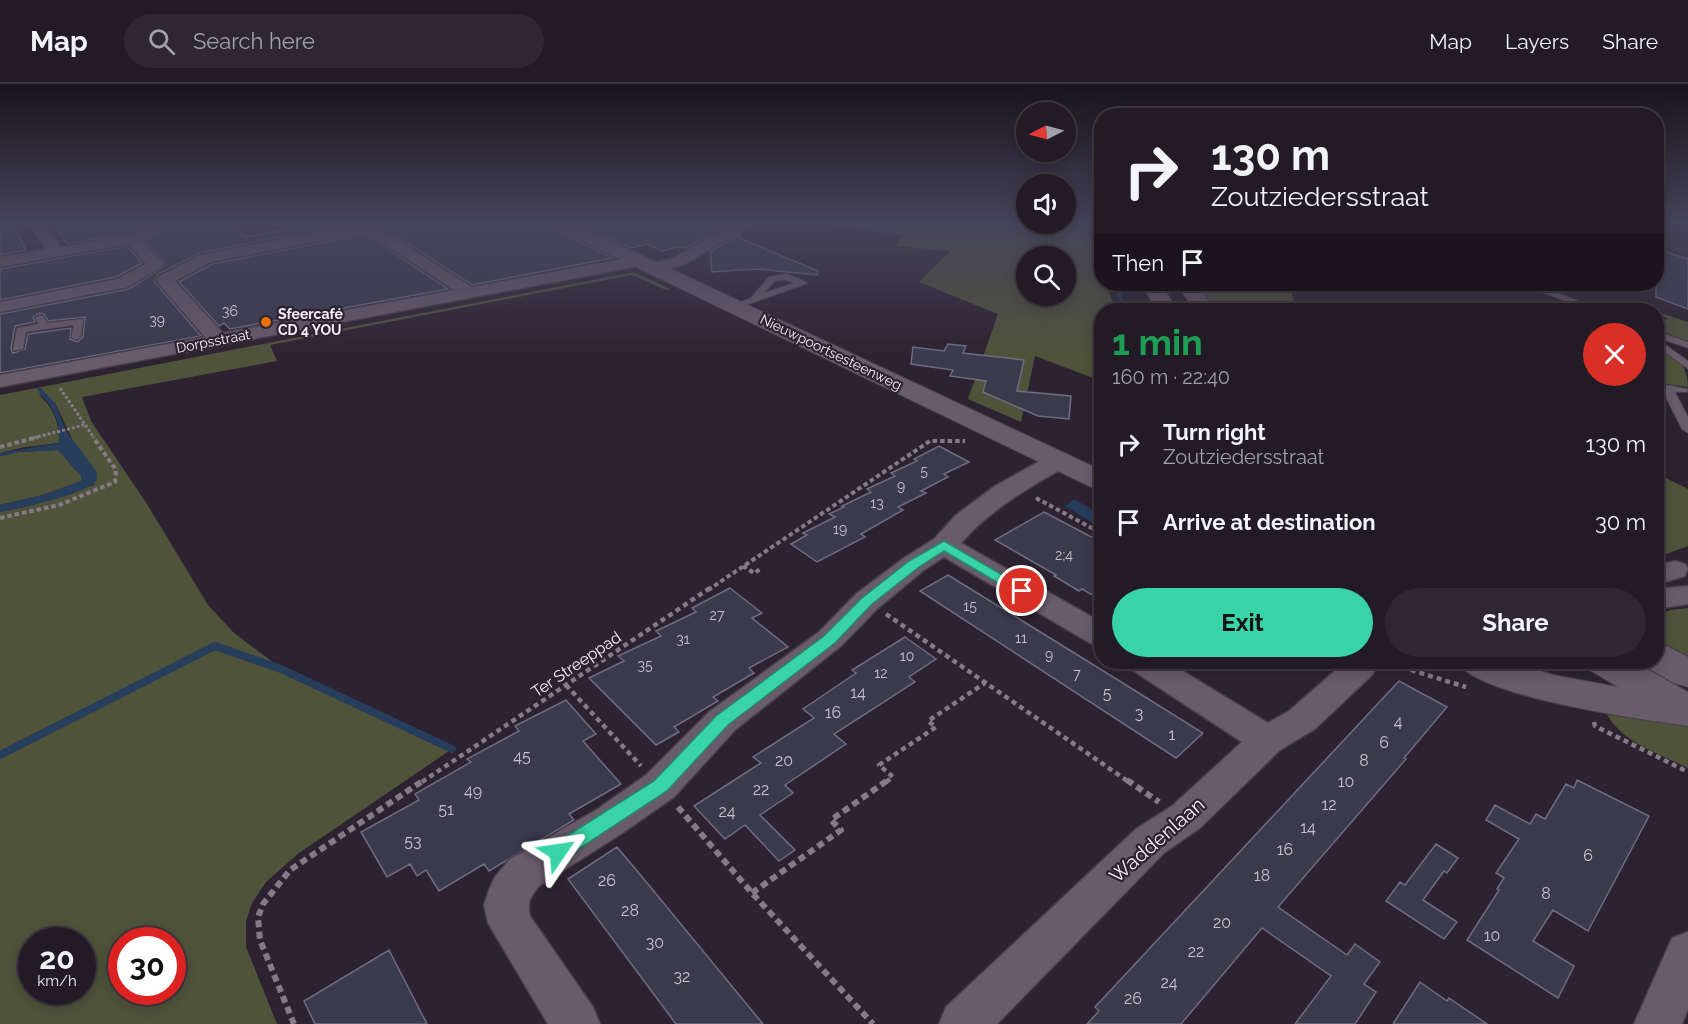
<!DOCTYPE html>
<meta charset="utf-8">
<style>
body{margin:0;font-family:Raleway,sans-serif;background:#2e2732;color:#f1f3f6;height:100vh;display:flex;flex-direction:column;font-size:22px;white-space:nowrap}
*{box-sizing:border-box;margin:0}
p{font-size:20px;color:#a2a1a7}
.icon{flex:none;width:33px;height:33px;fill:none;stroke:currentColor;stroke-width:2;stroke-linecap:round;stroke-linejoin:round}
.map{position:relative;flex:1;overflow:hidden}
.drawer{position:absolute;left:1094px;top:219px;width:570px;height:366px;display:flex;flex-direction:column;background:#221a25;border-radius:24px;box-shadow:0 3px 15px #0003,0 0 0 2px #3f3842}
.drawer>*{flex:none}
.guide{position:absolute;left:1094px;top:24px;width:570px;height:183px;border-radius:24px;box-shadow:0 3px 15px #0003,0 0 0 2px #3f3842;background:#221a25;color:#f1f3f6;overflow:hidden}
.needle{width:39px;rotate:264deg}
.tools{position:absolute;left:1016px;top:18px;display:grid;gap:12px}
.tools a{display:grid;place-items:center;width:60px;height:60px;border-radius:50%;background:#221a25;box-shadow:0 3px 15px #0003,0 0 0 2px #3f3842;font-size:30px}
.speed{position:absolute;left:18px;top:843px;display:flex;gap:12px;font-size:30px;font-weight:700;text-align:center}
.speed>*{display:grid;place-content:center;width:78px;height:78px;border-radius:50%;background:#221a25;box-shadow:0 3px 15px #0003,0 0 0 2px #3f3842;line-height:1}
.speed small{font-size:15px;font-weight:400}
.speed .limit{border:9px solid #d22;background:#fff;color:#111}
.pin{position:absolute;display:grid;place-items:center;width:51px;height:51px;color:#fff;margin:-26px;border:3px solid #fff;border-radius:50%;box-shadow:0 2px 6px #0007}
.me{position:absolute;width:66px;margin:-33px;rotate:58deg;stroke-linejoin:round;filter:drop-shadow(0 0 4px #0008)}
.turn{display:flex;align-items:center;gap:21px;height:126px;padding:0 18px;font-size:27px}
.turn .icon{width:78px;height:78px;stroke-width:2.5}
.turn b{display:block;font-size:42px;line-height:51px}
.then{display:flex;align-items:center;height:57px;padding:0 18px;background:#0003;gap:12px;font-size:22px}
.round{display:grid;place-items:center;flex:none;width:63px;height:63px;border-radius:32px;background:#2e2732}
.head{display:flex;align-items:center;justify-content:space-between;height:102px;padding:0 18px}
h1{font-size:36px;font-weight:700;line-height:45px;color:#1e9e55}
.button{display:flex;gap:12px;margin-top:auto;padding:12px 18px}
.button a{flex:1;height:69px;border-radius:36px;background:#38d4a6;color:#111;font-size:24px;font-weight:700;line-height:69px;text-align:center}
.button a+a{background:#2e2732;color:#f1f3f6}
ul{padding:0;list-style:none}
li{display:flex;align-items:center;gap:18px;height:78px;padding:0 18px}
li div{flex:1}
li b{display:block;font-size:22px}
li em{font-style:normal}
header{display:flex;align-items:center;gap:36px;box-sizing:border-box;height:84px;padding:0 30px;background:#221a25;border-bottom:2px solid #3f3842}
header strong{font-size:28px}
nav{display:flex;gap:33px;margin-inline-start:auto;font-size:21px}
.search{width:420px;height:54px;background:#2e2732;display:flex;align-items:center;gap:15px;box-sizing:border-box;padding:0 21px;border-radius:33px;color:#a2a1a7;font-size:22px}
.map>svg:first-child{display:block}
.green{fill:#4f533a;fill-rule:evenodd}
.water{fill:#273d5c}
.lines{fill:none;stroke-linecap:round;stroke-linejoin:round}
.stream-far1{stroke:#273d5c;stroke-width:4}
.stream{stroke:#273d5c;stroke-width:8}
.building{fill:#3b3a4d;stroke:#6d6c81;stroke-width:1.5;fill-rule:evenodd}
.lane-casing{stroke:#463d4a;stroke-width:2}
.street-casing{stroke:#463d4a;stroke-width:3}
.secondary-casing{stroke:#463d4a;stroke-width:2}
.path-far3{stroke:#857b88;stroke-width:3;stroke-dasharray:3 2;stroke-linecap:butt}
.path-far2{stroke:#857b88;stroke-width:4;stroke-dasharray:4.5 3;stroke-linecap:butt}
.path-far1{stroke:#857b88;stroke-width:4.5;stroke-dasharray:5 4;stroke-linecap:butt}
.path{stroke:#857b88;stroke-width:6;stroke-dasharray:7 4.5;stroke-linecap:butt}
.lane{fill:#685b6c;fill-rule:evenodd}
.street{fill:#685b6c;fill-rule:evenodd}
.secondary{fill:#685b6c;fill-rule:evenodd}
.route{fill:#38d4a6;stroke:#248a6c;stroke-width:1.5}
.food-dot{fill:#e8710a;stroke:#2d2231;stroke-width:2}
.labels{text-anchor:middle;stroke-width:4.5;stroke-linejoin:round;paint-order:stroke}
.number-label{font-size:14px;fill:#c6c0cc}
.far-poi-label{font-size:14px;font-weight:bold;fill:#f5edf7;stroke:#2d2231;text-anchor:start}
.far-street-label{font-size:14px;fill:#f5edf7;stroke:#2d2231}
.street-label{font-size:16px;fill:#f5edf7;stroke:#2d2231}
.near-number-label{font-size:16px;fill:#c6c0cc}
.near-street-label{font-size:20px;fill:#f5edf7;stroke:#2d2231}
</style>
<header>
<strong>Map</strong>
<div class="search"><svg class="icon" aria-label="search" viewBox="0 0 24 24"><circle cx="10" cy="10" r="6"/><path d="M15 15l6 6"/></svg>Search here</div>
<nav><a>Map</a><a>Layers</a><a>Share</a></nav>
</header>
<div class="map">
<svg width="1688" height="940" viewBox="0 0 1688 940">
<rect width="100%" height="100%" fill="#2d2231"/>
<path class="green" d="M830,140H1086L1101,185V200H1106L1116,226H1101V297L1035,272L1021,338L968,315L998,230L919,198L950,167L896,162L903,151ZM1026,172H1065V212H1026Z
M634,188L670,205L666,206L632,191L270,261L277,277L82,313L91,337L147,420L208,521L234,549L282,585L452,665L299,769L266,798L252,819L246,837V863L277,940H0V428L25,423L94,401L55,319L44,310L40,312C54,324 60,341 59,359L25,363L0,369V311ZM32,856H82V908H32ZM122,856H172V908H122Z
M1196,200H1289L1297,226H1215Z
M1664,230L1688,238V258L1656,245V237L1669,235L1659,231Z
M1656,263C1676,270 1688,282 1688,303L1666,300L1660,302L1656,294Z
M58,366L81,392L82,397L43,411L0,421V372L20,368Z
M1656,389L1688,405V462L1656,474Z
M1688,524V576L1656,555V533L1670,526Z
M1605,626L1688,640V684C1658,669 1619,658 1605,626Z"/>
<path class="water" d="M37,304H41L55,319L66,347L97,388V396C86,411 20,424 0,428V421L43,411L81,397V392L58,366L20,368L0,372V369L59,359C60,347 57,330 49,320C44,314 40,312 37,304Z
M1074,415L1101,431V444L1065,422Z"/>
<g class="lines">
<path class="stream-far1" d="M1096,140L1101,162
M1114,200L1126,226"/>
<path class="stream" d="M0,671L215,562L281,585L452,665"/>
</g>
<path class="building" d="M0,140H13L26,166L0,171Z
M53,140H145L127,149L67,160Z
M170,140H230L245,153L317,140H345L200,169L158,190L154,197L201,252L0,289V230L129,205L166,181L145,157ZM39,229L44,230L48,237L85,233L83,253L77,258L70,255L71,244L28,250L25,265L13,269L11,265L15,242L35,238L33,233Z
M392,140H551L554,146L613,174L472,201L385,145Z
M580,140H684L720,146L686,164L678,163L662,167L648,160L631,164Z
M366,150L448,205L230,245L224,239L219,242L179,198L212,180Z
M740,150L739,154L818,187L817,191L756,185L712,188L710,168Z
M127,162L142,179L116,193L0,216V185Z
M1656,165L1688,175V225L1656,213Z
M948,260L966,262L963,269L1024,276L1017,307L1071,312L1069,335L1038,332L983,308L986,297L950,292L953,286L911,280L913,263L944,267Z
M939,362L969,378L944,390L948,393L921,407L926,409L898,423L903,426L861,450L865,453L817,478L791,460L807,451L803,449L835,433L829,430L844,423L842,422L871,408L867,405L895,392L891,389L917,377L914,375Z
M1044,428L1101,458V516L1082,505L1079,507L1054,492L1056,491L995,456Z
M948,491L1118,596L1203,649L1176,674L920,507Z
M730,504L762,529L752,534L788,563L749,584L754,589L713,613L718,617L674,643L679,648L656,661L589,594L624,577L618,572L661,552L656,547L696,528L692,524Z
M905,553L936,575L909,593L915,598L834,650L846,660L785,701L793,709L760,731L795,766L779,777L745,741L725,755L694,722L761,679L753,673L814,634L803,625L856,589L852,586Z
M1399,597L1447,623L1404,674L1406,675L1278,823L1347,871L1355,860L1380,878L1364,900L1376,908L1355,940H1295L1331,892L1262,844L1181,940H1087L1099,927L1095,923Z
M566,616L596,650L583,657L621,700L569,730L574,736L489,787L484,780L439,807L426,786L417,792L410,780L387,793L361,748L419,716L415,710L471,678L467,675L519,647L515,642Z
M1577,696L1649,732L1588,847L1553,826L1533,857L1574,882L1558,914L1467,856L1499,806L1497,805L1504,794L1496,789L1519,755L1486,736L1495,721L1530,740L1536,730L1545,735L1566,700L1574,704Z
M1436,760L1458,774L1447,789L1444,787L1423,816L1457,838L1444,855L1386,817L1400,798L1405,801Z
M617,763L643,794L763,940H676L568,795Z
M389,866L427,940H315L304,917Z
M1420,898L1447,917L1449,914L1487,940H1393Z"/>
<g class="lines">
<g class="lane-casing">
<path id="lane" d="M705,140H727L743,144L739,146Z
M787,190L808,199L738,224L730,222L751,214L769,193ZM786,196L794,199L764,209L775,197Z
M1521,200H1533L1602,226H1589Z
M1611,220L1616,223L1613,226H1605Z
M40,231L43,232L47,239L83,235L81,253L76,256L71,253L74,241L26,248L23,265L14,267L13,265L17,244L38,240L35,234Z
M1656,247L1688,258V264L1656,253Z
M1656,254L1688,277V285L1656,262Z
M1667,301L1688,305L1687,308H1675L1688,333V349L1682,345L1661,304Z"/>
</g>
<g class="street-casing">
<path id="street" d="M30,140H44L60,163L128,151L150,140H168L142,156L164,181L128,203L0,228V218L117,195L146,180L128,160L0,183V173L45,165Z
M357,140H390L381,145L472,203L638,172L646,177L638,182L0,303V291L205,253L159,200L156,196L159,192L200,171ZM366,148L454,206L223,249L175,197L211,178Z
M735,140H753L685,180L655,189L647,184L649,180L673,174Z
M1058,370L1067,372L1070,377L1067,382C1028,404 991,425 961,459L1101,538V563L1090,559L944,473L924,486L878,524L841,562L735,646L674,713L624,748L539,802C530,813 527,818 530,832L593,923L600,940H548L488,839L484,821L489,806L495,793L509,776L596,726L646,691L709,628L819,548L856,510L904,474L934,455L956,431L995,402L1049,372Z
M1675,477L1685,480L1688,484L1685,492L1656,501V482Z
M1688,502V520L1656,525V505Z
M1127,578H1168L1268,639L1289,627L1345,578H1373L1377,583L1372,591L1315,645L1280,666L1200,744L1164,769L997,940H939L946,923L1136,745L1172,722L1242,658L1132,586Z
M1688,848V925L1682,940H1634L1672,854Z"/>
</g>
<g class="secondary-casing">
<path id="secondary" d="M553,140H575L1101,386V406L1091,403L555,144Z
M1141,200H1161L1177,226H1157Z
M1177,200H1197L1214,226H1194Z
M1656,559L1669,563L1688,573V603L1674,599L1643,581L1640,578H1656Z
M1457,578H1511L1554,591L1618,603L1591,587L1586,578H1634L1688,608V642C1644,636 1478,613 1457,578Z"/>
</g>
<path class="path-far3" d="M60,304L94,354
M33,354L84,341"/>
<path class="path-far2" d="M0,363L38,353
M1036,414L1101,449
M0,434L59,421L115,398L116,386L93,353
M743,482L754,489L762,484
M708,506L930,357H965"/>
<path class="path-far1" d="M886,530L1129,698
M1385,578L1466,603
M1433,578L1448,585
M566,601L641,682
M1594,638L1595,642L1688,688
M422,698L710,504
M886,698L893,693L879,681L936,643L928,637L985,599"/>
<path class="path" d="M1127,696L1159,718
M678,723L752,809L873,940
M752,809L841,746L831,736L888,696
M294,940L260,856L258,833L263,820L290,786L424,696"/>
<use href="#lane" class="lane"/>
<use href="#street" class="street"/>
<use href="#secondary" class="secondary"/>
</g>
<linearGradient id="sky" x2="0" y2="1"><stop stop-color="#19131b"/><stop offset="0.51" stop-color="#46445a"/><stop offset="1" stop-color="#46445a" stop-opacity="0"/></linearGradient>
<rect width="1688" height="272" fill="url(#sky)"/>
<path class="route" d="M944,457L1030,507L1027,510H1017L944,467L919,483L872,520L835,559L728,641L667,707L565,774L558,777L551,774L548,768L551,762L654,697L716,632L824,552L862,514L909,477Z"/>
<circle class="food-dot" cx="266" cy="238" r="6"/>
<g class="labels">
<g class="number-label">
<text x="230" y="232">36</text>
<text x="157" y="241">39</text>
<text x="924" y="392">5</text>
<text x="901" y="407">9</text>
<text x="877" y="424">13</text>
<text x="840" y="450">19</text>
<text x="1064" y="476">2;4</text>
<text x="970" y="527">15</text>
<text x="717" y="536">27</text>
<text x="1021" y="559">11</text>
<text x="683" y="560">31</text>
<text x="1049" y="576">9</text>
<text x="907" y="577">10</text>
<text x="645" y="586">35</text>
<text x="881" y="594">12</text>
<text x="1077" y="595">7</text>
</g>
<g class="far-poi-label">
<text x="278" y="235">Sfeercafé<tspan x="278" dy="16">CD 4 YOU</tspan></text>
</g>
<g class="far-street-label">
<text transform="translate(213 257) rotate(-11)" y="5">Dorpsstraat</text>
<text transform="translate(831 268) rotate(26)" y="5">Nieuwpoortsesteenweg</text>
</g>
<g class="street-label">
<text transform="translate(576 580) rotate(-34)" y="6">Ter Streeppad</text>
</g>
<g class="near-number-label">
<text x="858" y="614">14</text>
<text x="1107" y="615">5</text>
<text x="833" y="634">16</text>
<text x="1139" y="635">3</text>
<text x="1398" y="643">4</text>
<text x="1172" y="656">1</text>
<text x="1384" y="664">6</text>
<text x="522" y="678">45</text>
<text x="784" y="682">20</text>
<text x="1364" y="682">8</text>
<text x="1346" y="703">10</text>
<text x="761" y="711">22</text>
<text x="473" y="712">49</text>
<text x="1329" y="726">12</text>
<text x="446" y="731">51</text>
<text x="727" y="733">24</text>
<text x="1308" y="749">14</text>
<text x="413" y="763">53</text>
<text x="1285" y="771">16</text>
<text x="1588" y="777">6</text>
<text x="1262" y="797">18</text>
<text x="607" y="802">26</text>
<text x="1546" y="815">8</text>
<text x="630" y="832">28</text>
<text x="1222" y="844">20</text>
<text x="1492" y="857">10</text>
<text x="655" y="864">30</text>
<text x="1196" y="873">22</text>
<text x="682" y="898">32</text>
<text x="1169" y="904">24</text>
<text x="1133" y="920">26</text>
</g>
<g class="near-street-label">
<text transform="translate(1157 756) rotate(-41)" y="7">Waddenlaan</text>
</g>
</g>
</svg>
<div class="tools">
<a><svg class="needle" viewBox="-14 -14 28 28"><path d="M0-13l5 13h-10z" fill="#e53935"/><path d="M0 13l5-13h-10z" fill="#a2a1a7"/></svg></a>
<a><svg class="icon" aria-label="sound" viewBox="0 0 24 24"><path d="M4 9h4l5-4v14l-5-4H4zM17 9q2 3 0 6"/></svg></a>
<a><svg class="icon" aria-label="search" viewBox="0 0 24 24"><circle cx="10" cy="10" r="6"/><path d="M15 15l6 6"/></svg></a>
</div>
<div class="speed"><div>20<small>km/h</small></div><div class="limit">30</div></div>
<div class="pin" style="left:1022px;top:507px;background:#d93025"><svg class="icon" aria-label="arrive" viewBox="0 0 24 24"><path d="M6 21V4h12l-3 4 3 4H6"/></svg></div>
<svg class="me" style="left:558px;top:768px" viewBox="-20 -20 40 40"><path d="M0-17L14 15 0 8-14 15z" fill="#38d4a6" stroke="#fff" stroke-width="4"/></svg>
<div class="guide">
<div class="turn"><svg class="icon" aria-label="right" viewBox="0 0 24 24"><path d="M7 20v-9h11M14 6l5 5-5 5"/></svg><div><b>130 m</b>Zoutziedersstraat</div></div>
<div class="then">Then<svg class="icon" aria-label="arrive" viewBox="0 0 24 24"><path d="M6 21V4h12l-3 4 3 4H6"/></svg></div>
</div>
<section class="drawer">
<div class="head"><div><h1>1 min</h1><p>160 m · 22:40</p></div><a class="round" style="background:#d93025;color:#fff"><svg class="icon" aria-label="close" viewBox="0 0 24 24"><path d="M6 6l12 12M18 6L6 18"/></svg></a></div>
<ul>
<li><svg class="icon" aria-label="right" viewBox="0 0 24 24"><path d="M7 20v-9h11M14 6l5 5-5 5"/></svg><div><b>Turn right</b><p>Zoutziedersstraat</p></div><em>130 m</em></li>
<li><svg class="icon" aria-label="arrive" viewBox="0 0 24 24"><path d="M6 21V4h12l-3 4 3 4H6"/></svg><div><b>Arrive at destination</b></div><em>30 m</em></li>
</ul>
<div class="button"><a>Exit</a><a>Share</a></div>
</section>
</div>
